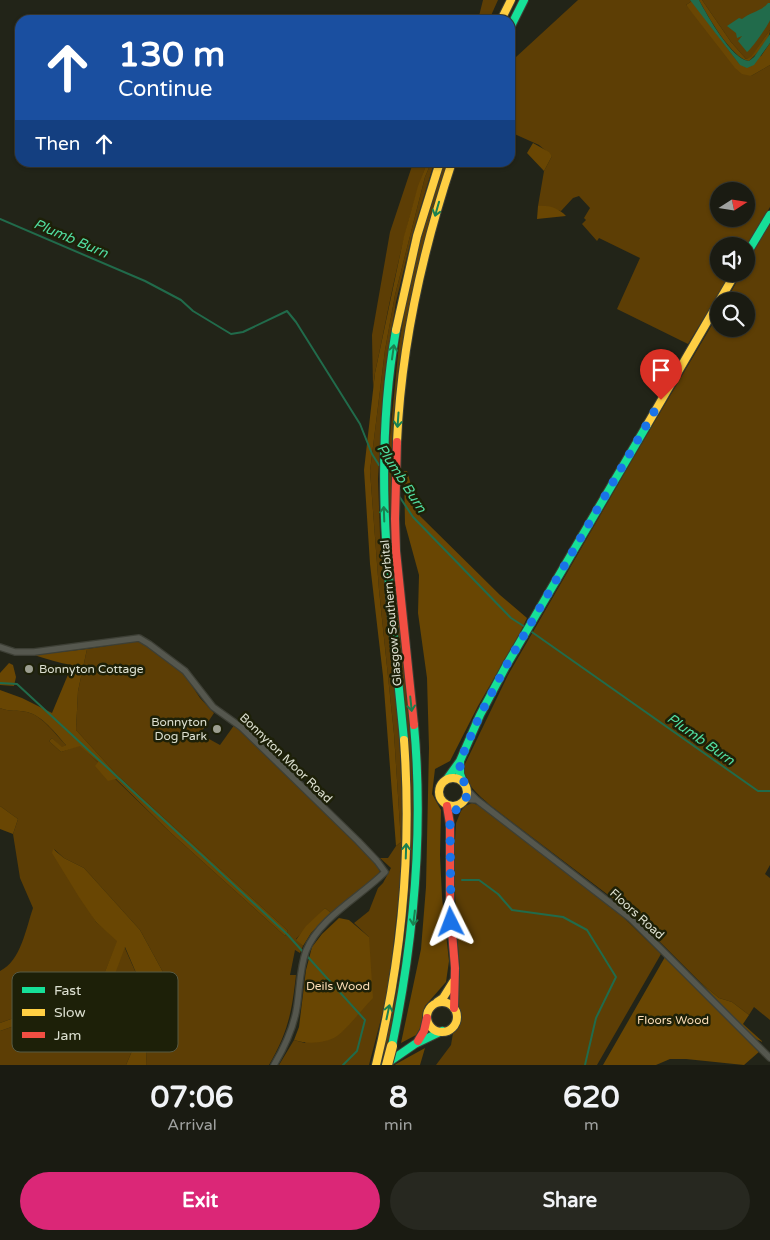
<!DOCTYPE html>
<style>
body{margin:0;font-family:"Varela Round",sans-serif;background:#272820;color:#f1f3f6;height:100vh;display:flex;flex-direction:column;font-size:19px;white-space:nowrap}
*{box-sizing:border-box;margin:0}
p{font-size:16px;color:#9fa19f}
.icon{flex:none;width:28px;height:28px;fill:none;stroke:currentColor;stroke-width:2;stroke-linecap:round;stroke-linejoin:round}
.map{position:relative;height:1065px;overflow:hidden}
.side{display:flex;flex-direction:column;background:#1a1b12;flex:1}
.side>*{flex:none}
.top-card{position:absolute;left:15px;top:15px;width:500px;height:152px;border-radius:15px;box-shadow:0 1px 4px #0004,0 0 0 1px #383932;background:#1a4fa0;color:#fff;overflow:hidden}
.needle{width:32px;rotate:78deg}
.controls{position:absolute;left:710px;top:182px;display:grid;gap:10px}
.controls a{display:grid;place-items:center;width:45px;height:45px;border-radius:50%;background:#1a1b12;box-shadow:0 1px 4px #0004,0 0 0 1px #383932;font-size:25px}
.pin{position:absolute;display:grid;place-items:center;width:42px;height:42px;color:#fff;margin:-51px -21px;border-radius:50% 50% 50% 0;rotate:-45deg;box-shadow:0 0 5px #0007}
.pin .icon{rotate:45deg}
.me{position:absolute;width:55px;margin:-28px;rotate:357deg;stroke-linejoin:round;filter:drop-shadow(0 0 4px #0008)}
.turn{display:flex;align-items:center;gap:18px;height:105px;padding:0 20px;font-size:22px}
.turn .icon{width:65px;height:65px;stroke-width:2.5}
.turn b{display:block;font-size:35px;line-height:42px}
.then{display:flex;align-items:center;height:48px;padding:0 20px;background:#0003;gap:10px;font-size:19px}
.eta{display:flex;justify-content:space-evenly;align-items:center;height:85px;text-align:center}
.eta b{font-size:30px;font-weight:800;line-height:35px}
.primary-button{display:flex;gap:10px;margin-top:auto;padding:10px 20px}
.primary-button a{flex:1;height:58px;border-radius:30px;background:#db2777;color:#fff;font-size:20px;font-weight:800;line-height:58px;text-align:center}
.primary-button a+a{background:#272820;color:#f1f3f6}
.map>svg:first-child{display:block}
.green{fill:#5d3e05;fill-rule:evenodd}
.forest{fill:#694603}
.water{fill:#216b4b}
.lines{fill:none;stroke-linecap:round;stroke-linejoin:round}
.stream{stroke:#216b4b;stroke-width:2}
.street-casing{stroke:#3d3f35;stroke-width:8}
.fast-casing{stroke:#3d3f35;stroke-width:10}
.slow-casing{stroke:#3d3f35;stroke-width:10}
.jam-casing{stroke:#3d3f35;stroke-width:10}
.street{stroke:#55574e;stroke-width:5.5}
.fast{stroke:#16e098;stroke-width:8}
.slow{stroke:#ffcf43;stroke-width:8}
.jam{stroke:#f24e42;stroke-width:8}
.slow-bridge-casing{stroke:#3d3f35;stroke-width:12;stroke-linecap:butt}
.slow-bridge{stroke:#ffcf43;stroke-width:10}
.oneway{stroke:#1a8050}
.route{stroke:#1a73e8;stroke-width:9;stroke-dasharray:0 16.2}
.poi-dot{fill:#9c9e90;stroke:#1d2008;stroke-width:2}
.labels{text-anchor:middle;stroke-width:5;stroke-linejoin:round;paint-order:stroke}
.street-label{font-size:12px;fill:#dde0d1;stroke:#1d2008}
.poi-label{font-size:12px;fill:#dde0d1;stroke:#1d2008;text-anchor:start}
.park-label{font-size:12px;fill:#fbddb7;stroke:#1d2008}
.water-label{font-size:14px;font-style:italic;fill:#51dda0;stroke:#1d2008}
.key{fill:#1d2008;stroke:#575a44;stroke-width:1}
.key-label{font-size:14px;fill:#dde0d1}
</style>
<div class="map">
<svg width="770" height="1065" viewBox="0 0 770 1065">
<rect width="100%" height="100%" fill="#222418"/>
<path class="green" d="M483,0H498L489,20H478Z
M578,0H690L692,1L686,5L751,76L770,65V207L746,248V246H719V274H731L688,344L617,309L640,258L599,238L597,241L582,224L586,220L584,218L590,208L579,196L573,198L561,211L538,206L544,171L552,156L539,145L510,132V70L516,57ZM719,191H746V219H719Z
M702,0H770V30L751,58L746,59L731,42Z
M413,163H427C402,230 390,303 375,373L373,388L372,335L390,232Z
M431,163H434L412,236L396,302L384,382L378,479L380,534L398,716L404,829L400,886L388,992L369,1065H279L294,1040L305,1043L369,937L354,923L369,911L378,888L383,883L391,868L380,858H388L396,846L401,842L394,734L379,590L370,471L385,350L395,295L425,177Z
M444,163H448L420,257L392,466L412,757C416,824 414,890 406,955C401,988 393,1021 386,1053L383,1054L400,975L407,917L411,871V808L391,562L388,457L399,344L412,269L425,222Z
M770,223V865L765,874L770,878V1020L754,1007L749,1015L732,1002L719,998L701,983L628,910L491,806C479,795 464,784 464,766L508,675L635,455L719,313V329H746V301H726L741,274H746V265Z
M139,641L183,672L200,698L214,713L200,734L220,745L235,724L354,839L377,865L380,872L378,876L331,913L325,908L296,939L303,946L300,953L295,950L290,975H296C292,1012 288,1032 269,1065H146L147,1044L168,994L164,974L140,930L84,868L64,858L54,849L96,922L118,940L99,987L0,1023V971C21,961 26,928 33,908L20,878L13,834L18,819L0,806V708C9,712 18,710 27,712C43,716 55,734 66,745L62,748L52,738L49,741L61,752L80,745L171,833L285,936L288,931L118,776L76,730L78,691L87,649Z
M472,803L481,806L618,912L661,954L597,1065H436L451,1045L453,1033L457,1028L460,1020L457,1003L460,970L456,923L454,858L456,823L461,811L465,806Z
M124,946L143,989L153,987L154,1000L126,1065H0V1031L108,993Z"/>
<path class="forest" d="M699,0H702L731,42L746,59L751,57L770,30C770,40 757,54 749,61C732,59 707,15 699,0Z
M692,1L740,65L761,56L770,43V65L751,76L742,74L735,68L686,5Z
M533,143L549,152L552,156L544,171L527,153Z
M427,163H431L425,177L395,295L385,350L370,471L379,590L394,734L401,842L396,846L383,676L370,564L364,470L375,373L404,236L418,186Z
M538,206C548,205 559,208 566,216L537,219Z
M404,471H407L420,516L500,595L527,618L520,633L478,706L450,761L435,769L432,794L441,810L440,855L442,897L449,961L446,982L425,1006L422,1025L416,1035L401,1043L421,949L426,887L429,748L427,678L418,613L419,575L405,524Z
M87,649L78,691L76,730L118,776L288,931L285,936L171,833L116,779L108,781L95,766L98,762L80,746L61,752L49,741L52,738L62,747L66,745C55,733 43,716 27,712C18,710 9,712 0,708V690L22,698L52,713L72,665C59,663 47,659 34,655Z
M9,663L13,665L16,677L14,686L0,685V673Z
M0,806L18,819L13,834L0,829Z
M53,849L64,858L84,868L140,930L164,974L168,994L147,1044L146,1065H126L154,1000L153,987L143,989L125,947L108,993L0,1031V1023L99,987L117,941L96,922L79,897L52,853Z
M325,908L331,913L311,933L303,946L296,940L306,926Z
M339,918L349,920L369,937L373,998C362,1009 348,1028 337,1036C325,1044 306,1044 294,1040L299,1027L306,970L312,947L322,934Z
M665,957L760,1051L744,1065L686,1059H670L656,1065H603Z
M701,983L719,998L732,1002L749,1015L743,1024L763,1042L753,1038Z
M425,1048L420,1065H395L396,1064Z"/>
<path class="water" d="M690,0H699C707,15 732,60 749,61L754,57L770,34V43L754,65L747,68L740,65Z
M768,3H770C770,8 770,15 770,20C769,24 751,50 747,52L738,41L742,36L737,38L736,33L727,26L739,18L742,19C750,12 762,11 768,3Z"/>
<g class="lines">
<path class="stream" d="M0,219L145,281L181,300L193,311L231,334L243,332L287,311L296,322L360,424L372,454L379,465
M399,496L413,517L511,618L525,627
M529,630L758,791H770
M0,683L17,684L287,934L304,953
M462,880H479L498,894L512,910L563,917L587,930L616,977L596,1018L585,1065
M307,956L365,1020L357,1051L343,1065"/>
<g class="street-casing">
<path id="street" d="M0,647L15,652H34L139,638L149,644L185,671L213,707L241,727L358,841L377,861L385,872C360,897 319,918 306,951C299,970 300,992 296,1012C292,1031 284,1048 274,1065
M467,790L477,800L630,918L770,1058
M466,799L477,800"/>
</g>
<g class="fast-casing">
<path id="fast" d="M510,28L524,0
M746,255L770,215
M396,330C371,470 391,601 404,740
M447,779L460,761
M463,782L460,774V761L480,715L506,666L647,425
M392,1046C414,939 424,834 414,725
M386,1064L415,1044L442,1031"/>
</g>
<g class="slow-casing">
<path id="slow" d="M501,20L511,0
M396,330L417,236L440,162
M647,425L735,274
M397,442C401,346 422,253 452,162
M439 792a14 14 0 1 1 28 0a14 14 0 1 1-28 0Z
M437,1002L443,998L453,982
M427 1017a15 15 0 1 1 30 0a15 15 0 1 1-30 0Z
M376,1065C402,958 412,850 404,740"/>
</g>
<g class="jam-casing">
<path id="jam" d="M397,442L395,519L396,551L414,725
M447,806L450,824V908L455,968L454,1008
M418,1041L424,1031L427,1018"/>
</g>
<use href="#street" class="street"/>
<use href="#fast" class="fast"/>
<use href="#slow" class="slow"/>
<use href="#jam" class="jam"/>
<g class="slow-bridge-casing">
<path id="slow-bridge" d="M387,1065L392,1046"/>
</g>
<use href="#slow-bridge" class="slow-bridge"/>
</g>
<defs><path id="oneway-shaft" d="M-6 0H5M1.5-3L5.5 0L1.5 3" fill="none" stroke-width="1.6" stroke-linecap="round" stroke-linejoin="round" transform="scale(1.25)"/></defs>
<g class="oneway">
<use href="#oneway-shaft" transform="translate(437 209) rotate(106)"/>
<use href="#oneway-shaft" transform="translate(393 352) rotate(-82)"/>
<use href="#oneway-shaft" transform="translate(398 420) rotate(94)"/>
<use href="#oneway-shaft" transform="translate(384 514) rotate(-92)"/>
<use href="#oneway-shaft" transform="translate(411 704) rotate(84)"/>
<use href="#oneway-shaft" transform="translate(406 851) rotate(-88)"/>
<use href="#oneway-shaft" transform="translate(414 918) rotate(97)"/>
<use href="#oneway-shaft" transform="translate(388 1012) rotate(-78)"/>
</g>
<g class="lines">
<path class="route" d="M451,922L450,824L456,810L466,798L467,794L466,786L460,774V761L480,715L506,666L661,400"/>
</g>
<g class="poi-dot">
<circle cx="29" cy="669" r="5"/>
<circle cx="217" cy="729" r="5"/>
</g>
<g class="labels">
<g class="street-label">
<text transform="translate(391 613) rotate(-95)" y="4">Glasgow Southern Orbital</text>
<text transform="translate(286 758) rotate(44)" y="4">Bonnyton Moor Road</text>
<text transform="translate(637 914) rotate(42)" y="4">Floors Road</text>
</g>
<g class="poi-label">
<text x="39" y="673">Bonnyton Cottage</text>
<text x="207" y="726" text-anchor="end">Bonnyton<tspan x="207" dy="14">Dog Park</tspan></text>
</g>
<g class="park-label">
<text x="338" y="990">Deils Wood</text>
<text x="673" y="1024">Floors Wood</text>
</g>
<g class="water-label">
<text transform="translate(71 238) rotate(23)" y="5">Plumb Burn</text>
<text transform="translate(402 478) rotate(57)" y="5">Plumb Burn</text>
<text transform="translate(701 739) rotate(35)" y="5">Plumb Burn</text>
</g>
</g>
<rect x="12" y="972" width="166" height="80" rx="8" class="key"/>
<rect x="22" y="987" width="23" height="6" fill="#16e098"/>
<rect x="22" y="1009" width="23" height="7" fill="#ffcf43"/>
<rect x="22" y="1032" width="23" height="6" fill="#f24e42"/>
<g class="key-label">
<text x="54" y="995">Fast</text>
<text x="54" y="1017">Slow</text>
<text x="54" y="1040">Jam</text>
</g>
</svg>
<div class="controls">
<a><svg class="needle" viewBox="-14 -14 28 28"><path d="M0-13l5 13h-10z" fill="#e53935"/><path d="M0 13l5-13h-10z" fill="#9fa19f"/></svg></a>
<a><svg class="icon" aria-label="sound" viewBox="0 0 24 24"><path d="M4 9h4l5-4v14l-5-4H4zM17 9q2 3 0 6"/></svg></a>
<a><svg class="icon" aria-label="search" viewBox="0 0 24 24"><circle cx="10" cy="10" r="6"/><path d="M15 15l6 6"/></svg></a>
</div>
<div class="pin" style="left:661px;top:400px;background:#d93025"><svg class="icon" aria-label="arrive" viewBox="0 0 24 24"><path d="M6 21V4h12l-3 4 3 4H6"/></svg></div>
<svg class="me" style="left:451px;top:922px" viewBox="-20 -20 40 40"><path d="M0-17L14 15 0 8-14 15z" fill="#1a73e8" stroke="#fff" stroke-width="4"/></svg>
<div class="top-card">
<div class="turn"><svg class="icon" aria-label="ahead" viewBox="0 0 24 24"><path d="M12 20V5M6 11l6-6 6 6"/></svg><div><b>130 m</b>Continue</div></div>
<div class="then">Then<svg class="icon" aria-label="ahead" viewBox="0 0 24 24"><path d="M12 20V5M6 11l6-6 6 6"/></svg></div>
</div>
</div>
<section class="side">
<div class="eta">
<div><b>07:06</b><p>Arrival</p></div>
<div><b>8</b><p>min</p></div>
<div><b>620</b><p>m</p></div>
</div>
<div class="primary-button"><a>Exit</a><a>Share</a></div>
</section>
